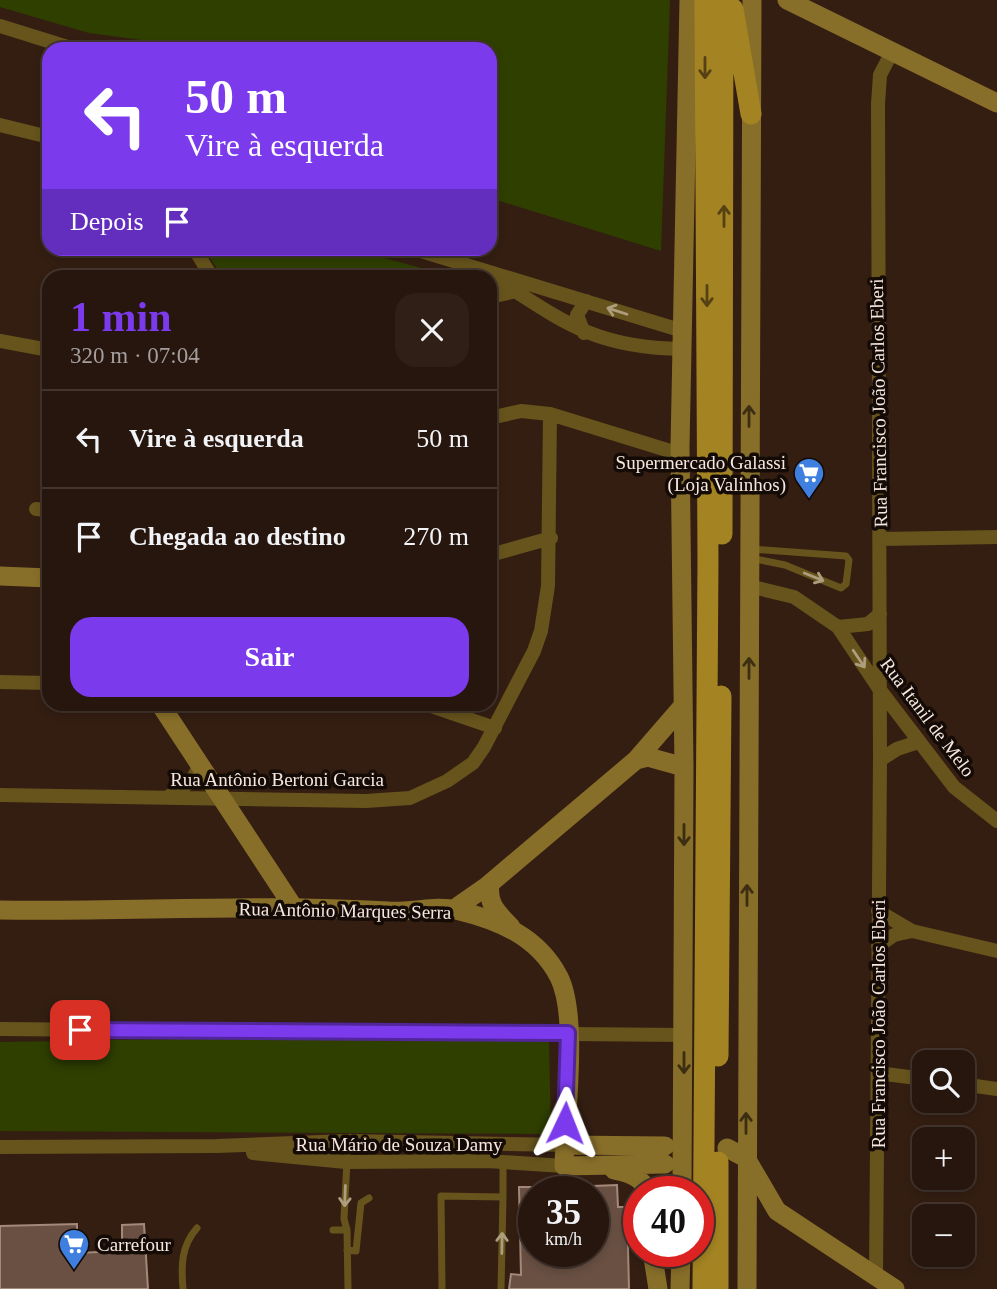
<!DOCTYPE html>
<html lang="pt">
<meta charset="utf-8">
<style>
body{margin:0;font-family:"Times New Roman",serif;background:#2f1f17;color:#f1f3f6;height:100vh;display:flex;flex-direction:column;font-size:26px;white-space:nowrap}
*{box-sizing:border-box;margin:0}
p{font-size:23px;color:#a49f9e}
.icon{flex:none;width:38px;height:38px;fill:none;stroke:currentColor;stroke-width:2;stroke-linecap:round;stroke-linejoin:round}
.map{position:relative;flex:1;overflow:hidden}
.panel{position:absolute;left:42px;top:270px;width:455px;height:441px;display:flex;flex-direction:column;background:#27160e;border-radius:21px;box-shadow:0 4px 10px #0003,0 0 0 2px #43352e}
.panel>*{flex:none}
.hud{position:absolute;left:42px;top:42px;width:455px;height:214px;border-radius:21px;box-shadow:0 4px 10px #0003,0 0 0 2px #43352e;background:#7c3aed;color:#fff;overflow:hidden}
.tools{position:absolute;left:912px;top:1050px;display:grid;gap:14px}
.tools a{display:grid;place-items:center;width:63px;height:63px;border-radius:14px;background:#27160e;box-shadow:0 4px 10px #0003,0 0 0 2px #43352e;font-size:35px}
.speed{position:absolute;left:518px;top:1176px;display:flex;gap:14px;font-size:35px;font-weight:700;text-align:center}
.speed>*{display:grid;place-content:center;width:91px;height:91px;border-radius:50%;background:#27160e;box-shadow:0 4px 10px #0003,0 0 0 2px #43352e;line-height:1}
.speed small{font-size:18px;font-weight:400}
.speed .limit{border:10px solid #d22;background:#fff;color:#111}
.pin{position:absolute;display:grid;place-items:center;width:60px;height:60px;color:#fff;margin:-30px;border-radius:14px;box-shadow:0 4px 10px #0006}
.me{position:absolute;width:77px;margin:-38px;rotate:2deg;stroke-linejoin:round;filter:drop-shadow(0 0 5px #0008)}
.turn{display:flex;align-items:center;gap:24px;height:147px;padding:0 28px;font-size:32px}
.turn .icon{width:91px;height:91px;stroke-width:2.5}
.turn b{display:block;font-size:49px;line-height:60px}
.then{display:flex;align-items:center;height:66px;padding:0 28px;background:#0003;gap:14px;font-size:26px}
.round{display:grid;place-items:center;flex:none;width:74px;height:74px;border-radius:21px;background:#2f1f17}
.head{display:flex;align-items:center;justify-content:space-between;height:119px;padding:0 28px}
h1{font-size:42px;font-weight:800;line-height:52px;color:#7c3aed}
.cta{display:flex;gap:14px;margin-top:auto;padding:14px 28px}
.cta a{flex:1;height:80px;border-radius:21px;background:#7c3aed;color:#fff;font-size:28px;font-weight:800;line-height:80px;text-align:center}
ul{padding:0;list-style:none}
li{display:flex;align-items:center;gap:21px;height:98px;padding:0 28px;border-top:2px solid #43352e}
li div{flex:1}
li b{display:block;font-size:26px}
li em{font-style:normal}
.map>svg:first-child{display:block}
.green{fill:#2f3f00}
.building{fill:#695043;stroke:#a4897a;stroke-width:2}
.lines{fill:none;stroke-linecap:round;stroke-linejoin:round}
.lane{stroke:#67541c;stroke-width:7}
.street{stroke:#67541c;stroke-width:14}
.secondary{stroke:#886f29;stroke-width:19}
.primary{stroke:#a48422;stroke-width:21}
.path-bridge{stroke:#8a776d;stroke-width:2;stroke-dasharray:2 5;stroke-linecap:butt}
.oneway{stroke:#554113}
.oneway2{stroke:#ae9e7e}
.oneway3{stroke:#3d2e12}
.route-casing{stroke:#51269a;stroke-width:18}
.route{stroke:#7c3aed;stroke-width:12}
.labels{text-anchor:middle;stroke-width:7;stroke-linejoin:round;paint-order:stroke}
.street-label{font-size:19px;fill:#f6e7df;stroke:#140b06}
.poi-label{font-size:19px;fill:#f6e7df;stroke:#140b06;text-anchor:end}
</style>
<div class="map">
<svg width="997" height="1289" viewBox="0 0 997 1289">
<rect width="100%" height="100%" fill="#341e12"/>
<path class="green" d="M0,0H670L661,251L490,198V49H179V45L89,33L0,7Z
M204,249H352L450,276H222Z
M236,1038L549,1041L551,1134L0,1131V1042Z"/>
<path class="building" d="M617,1185L618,1207H627L629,1289H509L511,1274L521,1275L519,1187H534V1251H593V1186Z
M77,1224V1253L122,1251V1225L144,1224L148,1289H0V1226Z"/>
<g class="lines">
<path class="lane" d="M750,558L785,565L841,588L846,584L849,560L846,556L751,549
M333,1230H347
M347,1250L356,1251L361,1203L369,1198
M183,1289C181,1266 181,1246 197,1228
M348,1289L347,1230L344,1219L348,1141
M442,1289L441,1196L503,1197V1164
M501,1289L503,1197"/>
<path class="street" d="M0,26L74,49
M0,125L49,137
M194,248L211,276
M411,248L683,331
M495,278C565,323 596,348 682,349
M490,297L521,290
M584,333L577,315L586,301
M0,341L49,350
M490,418L521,411L550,414L680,454
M36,509L49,510
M880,539L997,537
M490,555L551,538
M749,586L794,597L838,627L880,690L954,787L997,821
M838,627L868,624L880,614
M0,682L49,683
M425,704L495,728
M880,760L897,749L918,742
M0,795L366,801L410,798L447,781L473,763L484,747L534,651L541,631L548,586L550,414
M168,797C184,787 197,781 199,761
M878,911L912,931L997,951
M878,946L894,935L912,931
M0,1029L684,1035
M878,1073L924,1079
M962,1084L997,1089
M0,1147L217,1146L348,1141L564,1145
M253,1153L346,1162L487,1161L564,1166
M876,1276L880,760L878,104L880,75L893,50"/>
<path class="secondary" d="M787,0L997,103
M0,576L49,578
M160,704L294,908
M636,760L648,757L684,767
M490,884C487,905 498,913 511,927
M454,909L487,886L636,760L682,707
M0,910C129,912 259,903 388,911C409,913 436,905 456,910C498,920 538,936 559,977C579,1017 565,1118 564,1166L665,1164
M564,1145L665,1146
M727,1148L746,1158L777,1211L895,1289
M614,1170C629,1173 642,1177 648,1192
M682,1192L684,767L680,447L689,0
M652,1251L658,1289
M680,1289L681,1251
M747,1289L752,0"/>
<path class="primary" d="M733,9L751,114
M722,534L723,0
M718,1056L721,696
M718,1162V1289
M703,1289L708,560L705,0"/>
<path class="path-bridge" d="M690,471H734"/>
</g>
<defs><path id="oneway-shaft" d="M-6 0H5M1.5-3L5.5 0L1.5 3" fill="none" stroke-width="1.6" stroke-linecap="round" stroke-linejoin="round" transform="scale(1.75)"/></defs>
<g class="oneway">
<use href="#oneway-shaft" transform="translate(705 68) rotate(90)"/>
<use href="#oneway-shaft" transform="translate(724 216) rotate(-90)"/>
<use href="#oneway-shaft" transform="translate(707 296) rotate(90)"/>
</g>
<g class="oneway2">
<use href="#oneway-shaft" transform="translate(617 311) rotate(-162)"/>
<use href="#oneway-shaft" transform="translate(814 577) rotate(22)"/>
<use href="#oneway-shaft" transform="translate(859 659) rotate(56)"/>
<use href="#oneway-shaft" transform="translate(345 1196) rotate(92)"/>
<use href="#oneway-shaft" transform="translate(502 1243) rotate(-89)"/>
</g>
<g class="oneway3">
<use href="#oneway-shaft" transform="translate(749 416) rotate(-90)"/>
<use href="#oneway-shaft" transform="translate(749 668) rotate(-90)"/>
<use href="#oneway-shaft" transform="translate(684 835) rotate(90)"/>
<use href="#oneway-shaft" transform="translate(747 895) rotate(-90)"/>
<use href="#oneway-shaft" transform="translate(684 1063) rotate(90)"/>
<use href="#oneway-shaft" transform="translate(746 1123) rotate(-90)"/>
</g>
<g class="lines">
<g class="route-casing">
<path id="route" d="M80,1030L568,1033L565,1123"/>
</g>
<use href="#route" class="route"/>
</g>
<defs>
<g id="supermarket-pin" transform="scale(1.575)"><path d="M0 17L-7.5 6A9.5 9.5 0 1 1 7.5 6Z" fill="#3f7fe0" stroke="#140b06"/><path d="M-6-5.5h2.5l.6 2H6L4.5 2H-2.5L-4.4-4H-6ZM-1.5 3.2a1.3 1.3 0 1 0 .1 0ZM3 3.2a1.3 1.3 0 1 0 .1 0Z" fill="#fff"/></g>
</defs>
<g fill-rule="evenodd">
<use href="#supermarket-pin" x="809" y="473"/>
<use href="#supermarket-pin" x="74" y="1244"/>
</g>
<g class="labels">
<g class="street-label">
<text transform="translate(878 403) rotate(-91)" y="7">Rua Francisco João Carlos Eberi</text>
<text transform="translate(928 717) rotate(53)" y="7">Rua Itanil de Melo</text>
<text x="277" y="786">Rua Antônio Bertoni Garcia</text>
<text transform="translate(345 910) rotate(1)" y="7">Rua Antônio Marques Serra</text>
<text transform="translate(878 1024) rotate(-90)" y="7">Rua Francisco João Carlos Eberi</text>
<text x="399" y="1151">Rua Mário de Souza Damy</text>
</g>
<g class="poi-label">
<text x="786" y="469">Supermercado Galassi<tspan x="786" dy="22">(Loja Valinhos)</tspan></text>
<text x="97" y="1251" text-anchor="start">Carrefour</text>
</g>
</g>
</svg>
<div class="tools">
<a><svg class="icon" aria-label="search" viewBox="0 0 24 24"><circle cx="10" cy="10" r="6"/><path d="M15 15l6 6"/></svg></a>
<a>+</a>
<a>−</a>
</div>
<div class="speed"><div>35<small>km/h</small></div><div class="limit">40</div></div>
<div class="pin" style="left:80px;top:1030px;background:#d93025"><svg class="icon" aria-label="arrive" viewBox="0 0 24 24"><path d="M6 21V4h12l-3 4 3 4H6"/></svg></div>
<svg class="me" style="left:565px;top:1123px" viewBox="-20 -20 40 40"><path d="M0-17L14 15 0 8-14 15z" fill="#7c3aed" stroke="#fff" stroke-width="4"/></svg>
<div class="hud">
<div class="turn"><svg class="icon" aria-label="left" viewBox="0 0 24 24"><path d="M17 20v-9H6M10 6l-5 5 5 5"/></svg><div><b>50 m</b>Vire à esquerda</div></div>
<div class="then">Depois<svg class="icon" aria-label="arrive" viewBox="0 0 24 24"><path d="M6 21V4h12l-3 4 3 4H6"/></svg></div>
</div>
<section class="panel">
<div class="head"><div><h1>1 min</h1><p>320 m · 07:04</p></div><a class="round"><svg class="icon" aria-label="close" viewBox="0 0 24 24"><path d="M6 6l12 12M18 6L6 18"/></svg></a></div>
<ul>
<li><svg class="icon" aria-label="left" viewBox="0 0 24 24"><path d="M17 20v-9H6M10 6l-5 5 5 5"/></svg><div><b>Vire à esquerda</b></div><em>50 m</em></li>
<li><svg class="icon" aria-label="arrive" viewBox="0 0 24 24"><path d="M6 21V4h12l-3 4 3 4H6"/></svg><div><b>Chegada ao destino</b></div><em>270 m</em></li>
</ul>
<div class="cta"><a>Sair</a></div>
</section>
</div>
